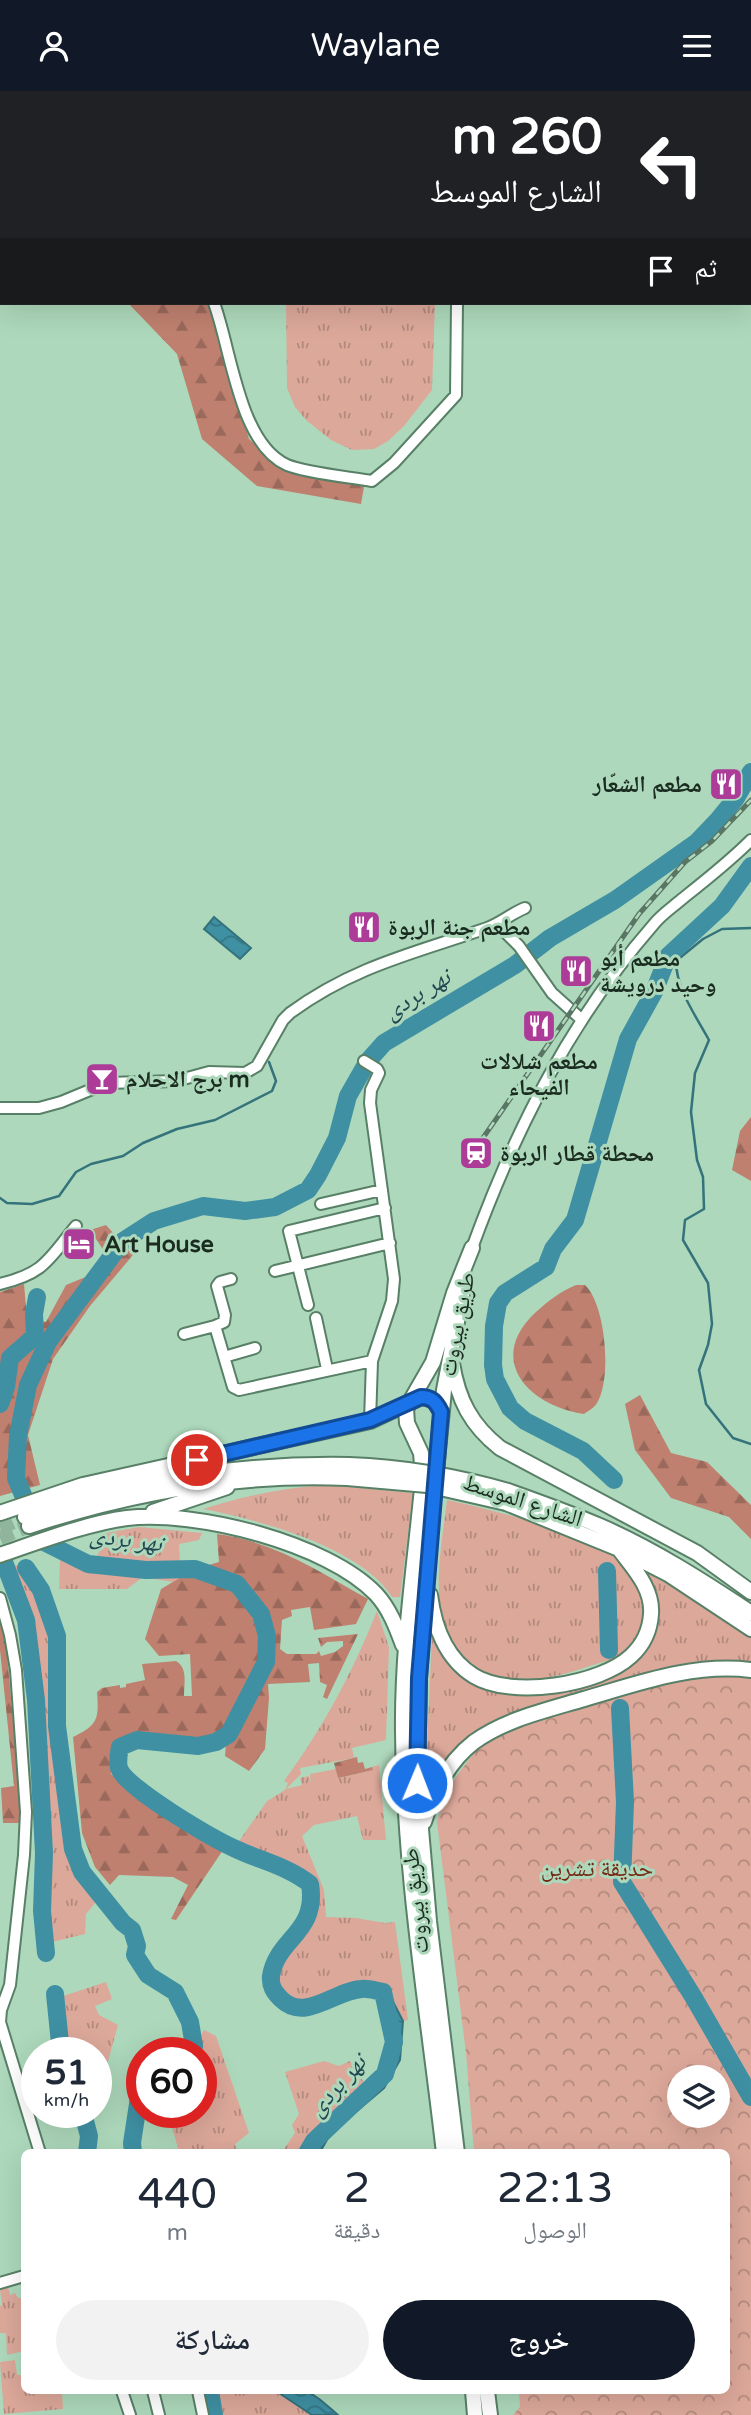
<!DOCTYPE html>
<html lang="ar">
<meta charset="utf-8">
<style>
body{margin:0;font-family:"Varela Round","Noto Naskh Arabic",sans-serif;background:#f2f2f3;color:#1f2937;direction:rtl;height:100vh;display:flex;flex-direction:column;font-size:26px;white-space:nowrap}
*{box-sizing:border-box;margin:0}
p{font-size:23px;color:#747a83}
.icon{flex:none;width:38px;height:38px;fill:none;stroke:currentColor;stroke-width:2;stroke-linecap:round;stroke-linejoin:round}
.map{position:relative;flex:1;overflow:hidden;direction:ltr}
.side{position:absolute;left:21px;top:2058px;width:709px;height:245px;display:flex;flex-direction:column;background:#fff;border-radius:10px;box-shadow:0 7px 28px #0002;direction:rtl}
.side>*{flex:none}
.hud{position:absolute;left:0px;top:0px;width:752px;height:214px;box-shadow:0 7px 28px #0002;direction:rtl;background:#202124;color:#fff;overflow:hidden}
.tools{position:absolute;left:667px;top:1974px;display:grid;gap:14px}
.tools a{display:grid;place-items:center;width:63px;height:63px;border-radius:50%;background:#fff;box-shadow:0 7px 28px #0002;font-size:35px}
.speed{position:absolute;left:21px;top:1946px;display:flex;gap:14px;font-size:35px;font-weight:700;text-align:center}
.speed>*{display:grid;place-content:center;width:91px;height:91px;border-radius:50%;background:#fff;box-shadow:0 7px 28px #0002;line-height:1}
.speed small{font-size:18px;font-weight:400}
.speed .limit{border:10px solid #d22;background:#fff;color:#111}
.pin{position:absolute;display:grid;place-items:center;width:60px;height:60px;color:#fff;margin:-30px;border:4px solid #fff;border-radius:50%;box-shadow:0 2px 7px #0007}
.me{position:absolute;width:77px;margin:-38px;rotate:1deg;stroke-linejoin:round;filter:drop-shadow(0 0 5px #0008)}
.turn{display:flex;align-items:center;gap:24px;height:147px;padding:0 35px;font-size:32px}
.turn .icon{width:91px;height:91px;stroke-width:2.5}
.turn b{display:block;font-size:49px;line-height:60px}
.then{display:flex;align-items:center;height:66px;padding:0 35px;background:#0003;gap:14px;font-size:26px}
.eta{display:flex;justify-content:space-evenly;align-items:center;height:119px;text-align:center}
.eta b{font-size:42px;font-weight:600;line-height:49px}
.primary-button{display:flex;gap:14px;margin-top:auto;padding:14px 35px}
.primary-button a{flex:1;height:80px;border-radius:42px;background:#111827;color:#fff;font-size:28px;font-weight:600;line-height:80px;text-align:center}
.primary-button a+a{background:#f2f2f3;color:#1f2937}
header{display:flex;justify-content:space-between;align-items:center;height:91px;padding:0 35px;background:#111827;color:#fff;font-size:32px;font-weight:600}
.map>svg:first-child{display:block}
.grass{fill:url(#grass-tufts)}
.forest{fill:url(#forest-firs)}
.park{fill:url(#park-crowns);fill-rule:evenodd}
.water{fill:url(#water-waves);stroke:#34727c;stroke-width:2}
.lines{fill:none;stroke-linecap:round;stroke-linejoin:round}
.stream{stroke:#34727c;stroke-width:2.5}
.river{stroke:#3f90a3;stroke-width:18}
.major-tunnel{stroke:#90b59c;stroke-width:14;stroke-dasharray:14 7;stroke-linecap:butt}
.minor-casing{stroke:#588067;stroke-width:14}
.major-casing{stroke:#588067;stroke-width:18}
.minor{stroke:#fff;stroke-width:10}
.major{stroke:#fff;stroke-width:14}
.rail-casing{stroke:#597563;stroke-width:5}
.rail{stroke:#add8bb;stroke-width:2.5;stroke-dasharray:8;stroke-linecap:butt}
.major-bridge-casing{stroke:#588067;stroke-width:18;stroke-linecap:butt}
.major-bridge{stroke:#fff;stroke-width:14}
.route-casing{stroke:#114b97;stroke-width:18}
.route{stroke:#1a73e8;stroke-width:12}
.labels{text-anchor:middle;stroke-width:6;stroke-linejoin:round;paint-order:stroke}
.poi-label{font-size:23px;font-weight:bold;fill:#1a2b20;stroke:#add8bb;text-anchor:start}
.street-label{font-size:23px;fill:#1a2b20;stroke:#add8bb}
.park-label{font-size:23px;fill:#752813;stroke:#add8bb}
.water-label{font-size:24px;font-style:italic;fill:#214750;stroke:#add8bb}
</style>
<header><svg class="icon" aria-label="menu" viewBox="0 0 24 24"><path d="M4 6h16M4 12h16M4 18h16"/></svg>Waylane<svg class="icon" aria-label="person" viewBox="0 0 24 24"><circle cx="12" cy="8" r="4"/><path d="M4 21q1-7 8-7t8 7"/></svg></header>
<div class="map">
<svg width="751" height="2324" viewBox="0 0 751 2324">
<defs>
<pattern id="grass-tufts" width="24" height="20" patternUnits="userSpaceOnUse" patternTransform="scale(1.75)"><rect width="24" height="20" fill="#dca89a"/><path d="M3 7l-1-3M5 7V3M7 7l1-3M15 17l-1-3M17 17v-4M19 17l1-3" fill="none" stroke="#b2897d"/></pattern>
<pattern id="forest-firs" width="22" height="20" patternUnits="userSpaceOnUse" patternTransform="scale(1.75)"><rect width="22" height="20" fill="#bf806f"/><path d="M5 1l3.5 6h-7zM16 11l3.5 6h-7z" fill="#9a695b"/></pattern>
<pattern id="park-crowns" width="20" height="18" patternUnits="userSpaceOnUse" patternTransform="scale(1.75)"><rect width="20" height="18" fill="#dca89a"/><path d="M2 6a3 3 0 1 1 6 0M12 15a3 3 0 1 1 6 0" fill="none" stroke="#b2897d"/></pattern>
<pattern id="water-waves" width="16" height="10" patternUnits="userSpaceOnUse" patternTransform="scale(1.75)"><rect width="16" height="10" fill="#3f90a3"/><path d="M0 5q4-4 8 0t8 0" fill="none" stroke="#347684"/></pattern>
</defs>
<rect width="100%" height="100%" fill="#add8bb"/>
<path class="grass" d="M286,212H435L432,299L404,335L388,350L374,358L352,359L331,349L306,329L295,316L287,297Z
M329,1394L413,1402L400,1506H392C362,1457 257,1428 203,1418C244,1405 286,1396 329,1394Z
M447,1409C492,1419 536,1430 580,1448C591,1452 604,1456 614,1463C622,1469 634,1480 639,1490C650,1510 646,1543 628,1559C618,1568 602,1571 590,1575C544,1591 485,1603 454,1555C428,1515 442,1454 447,1409Z
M139,1436L202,1442L199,1449L179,1453L180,1473L96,1468L107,1442Z
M60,1465L85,1476L184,1485L173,1491L143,1486L127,1498H59Z
M17,1474L40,1500L56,1547V1630L72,1757L82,1785L100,1806L86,1823L85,1843L48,1852V1762L41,1610L29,1528L12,1475Z
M641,1476L702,1512L751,1545V1572C689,1563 626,1589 567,1607C538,1616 507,1622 482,1638C456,1655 440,1676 425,1702L432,1543L449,1571L506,1601L607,1585L655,1534Z
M377,1520L389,1556L386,1649L352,1657L354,1667L300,1677L301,1683L286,1698L302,1694L300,1687L309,1685L311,1692L310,1683L336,1678L338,1687L373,1679L372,1676L379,1674L386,1749H363L357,1725L314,1734L302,1745L324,1799L326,1826L356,1827L385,1832L395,1831L408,1929L403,1930L388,1901C368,1899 353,1898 335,1906C328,1908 322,1914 315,1915C301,1917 290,1917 280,1907C255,1883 292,1849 308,1829L311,1828L313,1792L310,1783L235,1756L267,1710L285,1699L288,1692L284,1690C325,1634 351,1584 377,1520Z
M106,1891L112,1908L95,1915L99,1924L118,1934L96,2014V1962H63L57,1907Z
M204,1939L216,1945L249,2042L235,2053L237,2061H179L168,2021H201V1962H190Z
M324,1970L339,1975L350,1970L367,1996L311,2048L303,2061H282L295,2042L292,2034L299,2023L285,1981Z
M8,2196L10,2204L15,2202L18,2207H24V2238L21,2242L24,2260L7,2264L6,2242H0V2215L2,2214L0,2198Z
M15,2269L17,2284H24V2300H62L63,2318L4,2323L0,2271Z
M213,2300H276L312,2324H217Z"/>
<path class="forest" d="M128,212H210L216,226L249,348L281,377L365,390L361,413L257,395L202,348L177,263Z
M751,1026V1090L732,1079L740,1040Z
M106,1134L133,1164L90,1215L53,1268L28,1344L40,1394L0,1405V1201L24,1193L27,1227L46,1231L66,1194L88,1185L106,1163L90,1139Z
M576,1194H585C606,1214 612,1288 597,1312C594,1317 588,1320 584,1323C528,1315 485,1268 536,1221C548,1210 561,1200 576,1194Z
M640,1304L671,1362L707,1371L751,1414V1448L729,1426L671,1407L635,1359L625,1313Z
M217,1443C273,1450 320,1481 368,1508L356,1533L314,1539L310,1516L291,1519L292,1525L282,1529L280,1558L287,1563H316L319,1560L321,1565L335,1561L343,1555V1550L327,1551L321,1556L318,1547L358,1543L327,1608L323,1606L327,1594L320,1591L319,1572L308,1573L310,1591L268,1593L269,1607L265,1658L249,1680L225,1665L227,1641C217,1648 209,1652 197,1652C175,1652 126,1633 113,1661C111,1666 112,1676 111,1683L130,1699L223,1759L176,1829L171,1828L188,1794L173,1786L119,1784L110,1794L95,1776L82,1742L73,1646C98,1634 99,1628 97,1601L102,1597L120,1594V1597L126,1596V1593L145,1589L142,1573L176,1570C188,1577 184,1592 184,1605H192L190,1563L159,1565L145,1548L161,1498L195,1478L219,1471Z
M0,1525L4,1532L23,1732H3L1,1697L14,1695L0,1559Z
M357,1666L358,1672L363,1671L365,1678L372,1676L373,1679L338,1687L334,1672Z"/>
<path class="park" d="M727,1583L751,1586V2324H513L520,2316L519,2300H726V2062L474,2061L466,1962L437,1731L445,1703L460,1680L477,1659L503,1641L667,1591ZM679,1986H718V2025H679Z"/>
<path class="water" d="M214,826L251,857L240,868L204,838Z
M361,1898L388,1901L403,1930L400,1969L384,1997L331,2042L320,2061H307L314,2050L385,1983L394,1951L383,1901Z
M276,2300C313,2299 310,2300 338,2324H312Z"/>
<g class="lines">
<path class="stream" d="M751,837L722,838L703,848L676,870C676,898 696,925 709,949L695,982L691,1021L697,1069L703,1086L704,1118L685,1129L683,1149L708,1192L712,1233L708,1254L699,1279L706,1313L733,1347L751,1353
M0,1107L7,1112L32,1113L59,1105L76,1081L91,1073L123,1065L143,1052L177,1038L215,1029L272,1000L276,990L269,971"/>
<path class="river" d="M0,1313L6,1296L10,1267L35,1245L34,1223L37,1206
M614,1389L583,1360L525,1330L510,1317L495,1288L493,1274L494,1235L498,1212L505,1202L546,1176L553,1158L575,1129L628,948L654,901L668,865L722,815L751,775
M4,1471L26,1529L36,1609L44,1762L42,1820L46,1862
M26,1477L41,1499L57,1545V1635L73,1758L82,1781L123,1832L132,1839L137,1855L135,1864L148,1884L175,1901L190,1931L194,1955L185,1962
M607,1480L609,1559
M620,1617L625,1711L622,1791L694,1907L751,2006
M55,1903L61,1962
M70,2021L85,2030L89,2045L87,2062
M133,2062L132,2052L140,2000L142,1998
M307,2062L314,2050L385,1983L394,1951L383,1901C376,1900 368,1897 362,1898C335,1899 305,1932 281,1908C274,1901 270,1895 271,1885C277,1847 318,1842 310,1793C289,1776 262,1770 238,1759C215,1749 125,1697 119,1677C117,1670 119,1662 120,1656L137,1649L198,1655L216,1651L229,1643L266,1571L267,1545L261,1523L237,1493L195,1478L146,1479L88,1473L42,1450L16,1387L18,1345L28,1294L48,1251L123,1150L154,1130L203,1115L245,1120L275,1116L308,1099L318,1084L337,1047L348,1005L368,970L384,952L515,874L550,847L615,809L697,751L718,729L736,707L751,681
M210,2300L214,2324"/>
<path class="major-tunnel" d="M0,1437L25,1426
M0,1447L29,1435"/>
<g class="minor-casing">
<path id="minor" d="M452,0V2
M0,114L2,116
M214,212C231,257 239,353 287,374C306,382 349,386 372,390L394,372L456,304L457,212
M497,833L519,855L552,902L581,928
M364,970L377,978L379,982L371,999L370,1012L394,1188L392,1210L372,1270L370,1330
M0,1017H39L61,1011L107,992L176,990L209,981L245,982L257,975L283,929L290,922C354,875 415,862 487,837C501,832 512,822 525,817
M321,1113L382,1099
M472,1157C515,1039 571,928 654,833C662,823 673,816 682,808C706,789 729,771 751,749
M275,1180L390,1152
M0,1193C45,1182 48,1169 76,1135
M308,1214L289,1140L385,1117
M316,1227L327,1278
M215,1235L233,1296L239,1299L372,1270
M184,1243L215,1235L224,1231L225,1224L217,1195L220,1191L231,1188
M224,1266L255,1257
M0,1507L10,1544L16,1579L26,1721L24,1764L10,1894L1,1919L0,1931L40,2062
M0,2192L24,2185
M122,2300L130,2324
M153,2300L159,2324
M198,2300L203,2324"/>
</g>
<g class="major-casing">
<path id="major" d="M452,1272C458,1309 471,1334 500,1357L697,1462L751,1501
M508,1400C539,1411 570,1422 600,1435C653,1458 703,1490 751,1522
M506,1412L619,1458L668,1483L751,1538
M153,1421L227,1396
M0,1422L83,1394L370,1330L421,1306L434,1309L441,1321
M25,1426C130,1389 237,1372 349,1374
M29,1435C133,1401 237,1382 347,1387
M0,1464C38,1451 88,1432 127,1427C196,1419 327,1452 376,1503C389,1517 396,1535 403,1554
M430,1504C434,1535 446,1568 474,1585C512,1608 600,1594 631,1565C643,1554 650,1539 651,1523C653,1497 633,1477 619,1458
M424,1731C433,1701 448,1671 474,1651C506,1628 547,1619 584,1608C639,1592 693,1572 751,1579
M444,2062C428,1922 404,1781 403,1640C402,1556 415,1472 423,1387L421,1362L407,1332L406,1318L433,1271L454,1202L472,1157
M457,2062L429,1830L417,1692L419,1587L427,1471L444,1299L463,1199
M473,2300L475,2324
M487,2300L490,2324"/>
</g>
<use href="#minor" class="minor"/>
<use href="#major" class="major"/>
<g class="rail-casing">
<path id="rail" d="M471,1064L639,823L685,771L712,750L751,709"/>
</g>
<use href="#rail" class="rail"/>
<g class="major-bridge-casing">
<path id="major-bridge" d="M349,1374C403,1376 456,1385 508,1400
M347,1387L427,1394L506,1412"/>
</g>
<use href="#major-bridge" class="major-bridge"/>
</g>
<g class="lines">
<g class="route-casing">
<path id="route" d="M197,1369L370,1329L421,1306C432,1306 436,1311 441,1321L419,1587L417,1692"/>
</g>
<use href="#route" class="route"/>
</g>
<defs>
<g id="restaurant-square" transform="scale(1.75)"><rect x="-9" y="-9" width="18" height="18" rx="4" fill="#ad3c98" stroke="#add8bb"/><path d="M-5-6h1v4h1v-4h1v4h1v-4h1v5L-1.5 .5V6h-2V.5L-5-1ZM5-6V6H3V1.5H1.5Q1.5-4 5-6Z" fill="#fff"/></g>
<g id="bar-square" transform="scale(1.75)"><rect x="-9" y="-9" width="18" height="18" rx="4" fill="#ad3c98" stroke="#add8bb"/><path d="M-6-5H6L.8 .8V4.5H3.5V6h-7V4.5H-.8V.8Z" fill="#fff"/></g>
<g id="station-square" transform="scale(1.75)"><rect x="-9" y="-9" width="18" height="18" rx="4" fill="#ad3c98" stroke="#add8bb"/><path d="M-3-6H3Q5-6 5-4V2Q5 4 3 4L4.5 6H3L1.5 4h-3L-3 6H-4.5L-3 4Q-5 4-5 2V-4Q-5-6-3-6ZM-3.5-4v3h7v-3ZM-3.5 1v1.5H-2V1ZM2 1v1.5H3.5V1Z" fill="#fff"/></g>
<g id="hotel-square" transform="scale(1.75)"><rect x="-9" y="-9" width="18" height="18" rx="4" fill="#ad3c98" stroke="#add8bb"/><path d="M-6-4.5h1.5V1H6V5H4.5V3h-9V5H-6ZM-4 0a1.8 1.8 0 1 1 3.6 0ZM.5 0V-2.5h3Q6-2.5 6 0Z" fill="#fff"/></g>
</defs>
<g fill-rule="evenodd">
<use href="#restaurant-square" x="726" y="693"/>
<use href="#restaurant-square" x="364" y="836"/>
<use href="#restaurant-square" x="576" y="880"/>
<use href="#restaurant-square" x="539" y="935"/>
<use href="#bar-square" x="102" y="988"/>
<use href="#station-square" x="476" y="1062"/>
<use href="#hotel-square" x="79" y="1153"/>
</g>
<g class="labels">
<g class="poi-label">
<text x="702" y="701" text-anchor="end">مطعم الشعّار</text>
<text x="388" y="844">مطعم جنة الربوة</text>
<text x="600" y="875">مطعم أبو<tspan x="600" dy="26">وحيد درويشة</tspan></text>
<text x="539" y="978" text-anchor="middle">مطعم شلالات<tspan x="539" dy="26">الفيحاء</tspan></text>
<text x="126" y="996">برج الاحلام m</text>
<text x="500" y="1070">محطة قطار الربوة</text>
<text x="104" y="1161">Art House</text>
</g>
<g class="street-label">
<text transform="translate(457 1233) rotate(-79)" y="8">طريق بيروت</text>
<text transform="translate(523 1409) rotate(18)" y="8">الشارع الموسط</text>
<text transform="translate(415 1810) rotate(-96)" y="8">طريق بيروت</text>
</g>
<g class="park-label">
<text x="597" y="1785">حديقة تشرين</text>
</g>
<g class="water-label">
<text transform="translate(417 903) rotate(-32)" y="8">نهر بردى</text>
<text transform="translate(126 1448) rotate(7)" y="8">نهر بردى</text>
<text transform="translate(337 1994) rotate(-48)" y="8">نهر بردى</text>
</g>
</g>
</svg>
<div class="tools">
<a><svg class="icon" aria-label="layers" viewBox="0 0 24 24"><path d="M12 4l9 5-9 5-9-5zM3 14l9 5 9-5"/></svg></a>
</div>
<div class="speed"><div>51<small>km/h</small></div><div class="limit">60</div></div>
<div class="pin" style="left:197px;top:1369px;background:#d93025"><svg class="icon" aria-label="arrive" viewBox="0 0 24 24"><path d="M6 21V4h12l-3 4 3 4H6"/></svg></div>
<svg class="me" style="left:417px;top:1692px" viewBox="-20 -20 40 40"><circle r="17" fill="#1a73e8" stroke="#fff" stroke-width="3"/><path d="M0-11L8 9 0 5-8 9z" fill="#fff"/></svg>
<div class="hud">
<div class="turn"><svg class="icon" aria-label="left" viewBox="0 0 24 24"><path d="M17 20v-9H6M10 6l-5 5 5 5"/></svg><div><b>260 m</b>الشارع الموسط</div></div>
<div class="then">ثم<svg class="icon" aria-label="arrive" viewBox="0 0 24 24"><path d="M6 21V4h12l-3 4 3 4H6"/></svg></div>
</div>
<section class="side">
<div class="eta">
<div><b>22:13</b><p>الوصول</p></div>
<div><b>2</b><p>دقيقة</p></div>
<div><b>440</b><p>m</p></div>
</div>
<div class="primary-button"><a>خروج</a><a>مشاركة</a></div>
</section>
</div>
